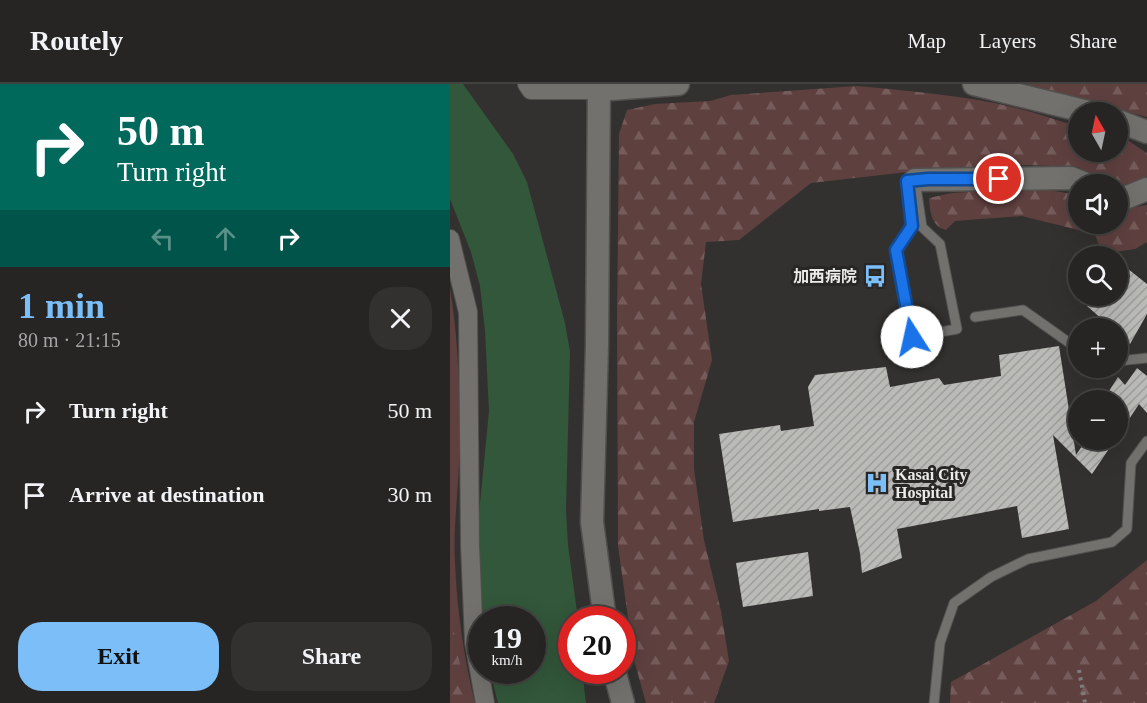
<!DOCTYPE html>
<meta charset="utf-8">
<style>
body{margin:0;font-family:"Times New Roman","Noto Sans JP",serif;background:#323130;color:#f1f3f6;height:100vh;display:flex;flex-direction:column;font-size:22px;white-space:nowrap}
*{box-sizing:border-box;margin:0}
p{font-size:20px;color:#a4a5a6}
.icon{flex:none;width:33px;height:33px;fill:none;stroke:currentColor;stroke-width:2;stroke-linecap:round;stroke-linejoin:round}
.map{position:relative;flex:1;overflow:hidden}
.side{display:flex;flex-direction:column;background:#262523;width:450px}
.side>*{flex:none}
.guide{background:#00695c;color:#fff;overflow:hidden}
.needle{width:39px;rotate:351deg}
.tools{position:absolute;left:618px;top:18px;display:grid;gap:12px}
.tools a{display:grid;place-items:center;width:60px;height:60px;border-radius:50%;background:#262523;box-shadow:0 6px 24px #0002,0 0 0 2px #424241;font-size:30px}
.speed{position:absolute;left:18px;top:522px;display:flex;gap:12px;font-size:30px;font-weight:700;text-align:center}
.speed>*{display:grid;place-content:center;width:78px;height:78px;border-radius:50%;background:#262523;box-shadow:0 6px 24px #0002,0 0 0 2px #424241;line-height:1}
.speed small{font-size:15px;font-weight:400}
.speed .limit{border:9px solid #d22;background:#fff;color:#111}
.pin{position:absolute;display:grid;place-items:center;width:51px;height:51px;color:#fff;margin:-26px;border:3px solid #fff;border-radius:50%;box-shadow:0 2px 6px #0007}
.me{position:absolute;width:66px;margin:-33px;rotate:350deg;stroke-linejoin:round;filter:drop-shadow(0 0 4px #0008)}
.turn{display:flex;align-items:center;gap:21px;height:126px;padding:0 18px;font-size:27px}
.turn .icon{width:78px;height:78px;stroke-width:2.5}
.turn b{display:block;font-size:42px;line-height:51px}
.lanes{display:flex;align-items:center;height:57px;padding:0 18px;background:#0003;justify-content:center;gap:30px;direction:ltr}
.lanes .off{opacity:.35}
.round{display:grid;place-items:center;flex:none;width:63px;height:63px;border-radius:24px;background:#323130}
.head{display:flex;align-items:center;justify-content:space-between;height:102px;padding:0 18px}
h1{font-size:36px;font-weight:700;line-height:45px;color:#7bbef8}
.action{display:flex;gap:12px;margin-top:auto;padding:12px 18px}
.action a{flex:1;height:69px;border-radius:24px;background:#7bbef8;color:#111;font-size:24px;font-weight:700;line-height:69px;text-align:center}
.action a+a{background:#323130;color:#f1f3f6}
ul{padding:0;list-style:none}
li{display:flex;align-items:center;gap:18px;height:84px;padding:0 18px}
li div{flex:1}
li b{display:block;font-size:22px}
li em{font-style:normal}
header{display:flex;align-items:center;gap:36px;box-sizing:border-box;height:84px;padding:0 30px;background:#262523;border-bottom:2px solid #424241}
header strong{font-size:28px}
nav{display:flex;gap:33px;margin-inline-start:auto;font-size:21px}
main{display:flex;flex:1;min-height:0}
.map>svg:first-child{display:block}
.green{fill:#5e403f}
.forest{fill:url(#forest-firs)}
.water{fill:#32573a}
.building{fill:url(#building-hatch)}
.lines{fill:none;stroke-linecap:round;stroke-linejoin:round}
.service-casing{stroke:#51504e;stroke-width:11}
.minor-casing{stroke:#51504e;stroke-width:20}
.tertiary-casing{stroke:#51504e;stroke-width:25}
.path{stroke:#807e7c;stroke-width:4;stroke-dasharray:3 4.5;stroke-linecap:butt}
.service{stroke:#73716e;stroke-width:9}
.minor{stroke:#73716e;stroke-width:18}
.tertiary{stroke:#73716e;stroke-width:22}
.route-casing{stroke:#114b97;stroke-width:15}
.route{stroke:#1a73e8;stroke-width:10}
.labels{text-anchor:middle;stroke-width:6;stroke-linejoin:round;paint-order:stroke}
.poi-label{font-size:16px;font-weight:bold;fill:#ebebe9;stroke:#292725;text-anchor:end}
</style>
<header>
<strong>Routely</strong>
<nav><a>Map</a><a>Layers</a><a>Share</a></nav>
</header>
<main>
<section class="side">
<div class="guide">
<div class="turn"><svg class="icon" aria-label="right" viewBox="0 0 24 24"><path d="M7 20v-9h11M14 6l5 5-5 5"/></svg><div><b>50 m</b>Turn right</div></div>
<div class="lanes"><svg class="icon off" aria-label="left" viewBox="0 0 24 24"><path d="M17 20v-9H6M10 6l-5 5 5 5"/></svg><svg class="icon off" aria-label="ahead" viewBox="0 0 24 24"><path d="M12 20V5M6 11l6-6 6 6"/></svg><svg class="icon" aria-label="right" viewBox="0 0 24 24"><path d="M7 20v-9h11M14 6l5 5-5 5"/></svg></div>
</div>
<div class="head"><div><h1>1 min</h1><p>80 m · 21:15</p></div><a class="round"><svg class="icon" aria-label="close" viewBox="0 0 24 24"><path d="M6 6l12 12M18 6L6 18"/></svg></a></div>
<ul>
<li><svg class="icon" aria-label="right" viewBox="0 0 24 24"><path d="M7 20v-9h11M14 6l5 5-5 5"/></svg><div><b>Turn right</b></div><em>50 m</em></li>
<li><svg class="icon" aria-label="arrive" viewBox="0 0 24 24"><path d="M6 21V4h12l-3 4 3 4H6"/></svg><div><b>Arrive at destination</b></div><em>30 m</em></li>
</ul>
<div class="action"><a>Exit</a><a>Share</a></div>
</section>
<div class="map">
<svg width="697" height="619" viewBox="0 0 697 619">
<defs>
<pattern id="forest-firs" width="22" height="20" patternUnits="userSpaceOnUse" patternTransform="scale(1.5)"><rect width="22" height="20" fill="#5e403f"/><path d="M5 1l3.5 6h-7zM16 11l3.5 6h-7z" fill="#755c5b"/></pattern>
<pattern id="building-hatch" width="6" height="6" patternUnits="userSpaceOnUse" patternTransform="scale(1.5)"><rect width="6" height="6" fill="#babab7"/><path d="M-1 1l2-2M0 6l6-6M5 7l2-2" fill="none" stroke="#9d9d9b"/></pattern>
</defs>
<rect width="100%" height="100%" fill="#33312f"/>
<path class="green" d="M0,204C9,261 11,320 9,378C8,411 3,445 5,479C7,526 14,574 25,619H0Z"/>
<path class="forest" d="M576,0H697V33Z
M407,2C459,7 512,11 562,23C585,28 607,36 628,43V68H668V51L671,52L697,69V92L687,98L675,101L658,100L628,83L578,81L484,85L361,99L289,156L256,158L251,200L262,276L244,338V385L254,456L271,527L279,577L264,619H196L184,576L168,462L167,238L169,50L177,26L205,20L260,17L281,11Z
M587,104L628,111V140H668V126L697,121V158L685,165L658,169L648,159L645,150L572,132L505,137L496,146C481,142 480,127 479,114L502,109Z
M697,476V619H500L501,598L646,517Z
M0,520L6,563L19,619H0Z"/>
<path class="water" d="M0,0H13L63,70L77,98L115,239L120,268L116,426L118,461L128,535L122,536V586L132,587L136,619H48L40,587L82,586V536L33,535L27,450L39,327L35,247L30,202L21,168L0,115Z"/>
<path class="building" d="M668,177L697,200V230L680,260L668,249V244H662L637,222L644,212H668Z
M609,262L626,371L636,356H665L642,390L603,351L619,445L572,454L567,422L447,445L452,474L412,489L410,469L400,423L369,427V425L283,438L269,350L330,341L331,347L364,342L358,303L365,291L436,283L440,303L489,294L494,301L551,292L549,271Z
M687,284L697,292V329L689,320L668,352V315L659,307L668,293L675,301Z
M358,468L363,512L293,523L286,479Z"/>
<g class="lines">
<g class="service-casing">
<path id="service" d="M465,96L472,143L490,160L507,245L462,253L446,166L462,142L457,97Z
M525,233L573,226L628,265
M668,277L697,274
M484,619L490,559L504,519L541,493L578,475L662,458L677,445L681,379L697,357"/>
</g>
<g class="minor-casing">
<path id="minor" d="M77,0L81,6H148
M0,155L18,228L20,461L24,558L35,619"/>
</g>
<g class="tertiary-casing">
<path id="tertiary" d="M149,0L147,261L142,438L155,536
M524,0L638,28
M148,6L228,0
M668,37L697,48
M465,96L621,94L636,100
M668,112L675,114L697,105
M164,586L173,619"/>
</g>
<path class="path" d="M629,586L635,619"/>
<use href="#service" class="service"/>
<use href="#minor" class="minor"/>
<use href="#tertiary" class="tertiary"/>
</g>
<g class="lines">
<g class="route-casing">
<path id="route" d="M462,253L446,166L462,142L457,97L478,95H549"/>
</g>
<use href="#route" class="route"/>
</g>
<defs>
<g id="bus-bare" transform="scale(1.8)"><path d="M-5-6H5V4H4V6H2V4H-2V6H-4V4H-5ZM-3.5-4V0h7V-4ZM-3.5 1.2v1.5H-2V1.2ZM2 1.2v1.5H3.5V1.2Z" fill="#7bbef8" stroke="#292725" stroke-width="2.5" paint-order="stroke"/></g>
<g id="hospital-bare" transform="scale(1.8)"><path d="M-5-5h3v3.5h4V-5h3V5h-3V1.5h-4V5h-3Z" fill="#7bbef8" stroke="#292725" stroke-width="2.5" paint-order="stroke"/></g>
</defs>
<g fill-rule="evenodd">
<use href="#bus-bare" x="425" y="192"/>
<use href="#hospital-bare" x="427" y="399"/>
</g>
<g class="labels">
<g class="poi-label">
<text x="407" y="198">加西病院</text>
<text x="445" y="396" text-anchor="start">Kasai City<tspan x="445" dy="18">Hospital</tspan></text>
</g>
</g>
</svg>
<div class="tools">
<a><svg class="needle" viewBox="-14 -14 28 28"><path d="M0-13l5 13h-10z" fill="#e53935"/><path d="M0 13l5-13h-10z" fill="#a4a5a6"/></svg></a>
<a><svg class="icon" aria-label="sound" viewBox="0 0 24 24"><path d="M4 9h4l5-4v14l-5-4H4zM17 9q2 3 0 6"/></svg></a>
<a><svg class="icon" aria-label="search" viewBox="0 0 24 24"><circle cx="10" cy="10" r="6"/><path d="M15 15l6 6"/></svg></a>
<a>+</a>
<a>−</a>
</div>
<div class="speed"><div>19<small>km/h</small></div><div class="limit">20</div></div>
<div class="pin" style="left:549px;top:95px;background:#d93025"><svg class="icon" aria-label="arrive" viewBox="0 0 24 24"><path d="M6 21V4h12l-3 4 3 4H6"/></svg></div>
<svg class="me" style="left:462px;top:253px" viewBox="-20 -20 40 40"><circle r="19" fill="#fff"/><path d="M0-13L10 11 0 6-10 11z" fill="#1a73e8"/></svg>
</div>
</main>
